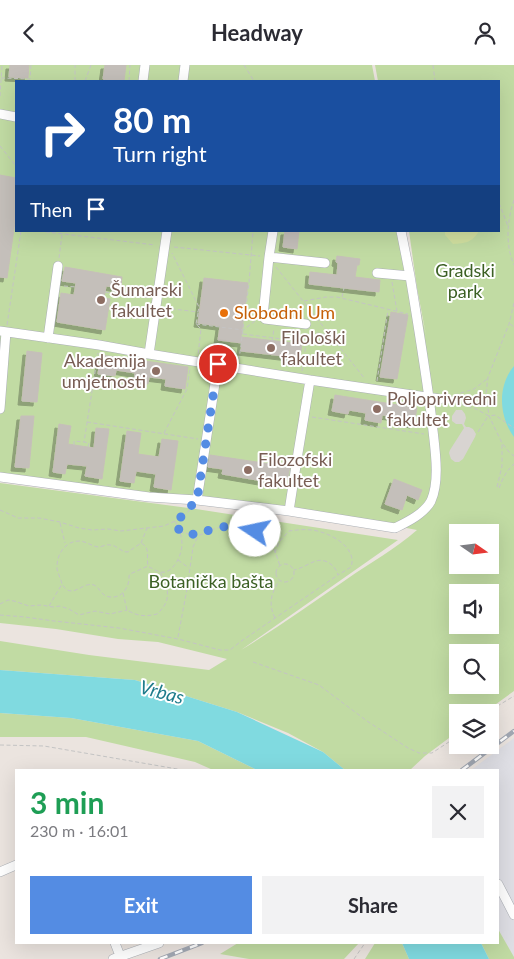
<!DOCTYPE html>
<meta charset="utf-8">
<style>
body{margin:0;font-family:Lato,sans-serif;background:#f2f2f3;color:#2b2b33;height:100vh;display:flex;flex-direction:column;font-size:19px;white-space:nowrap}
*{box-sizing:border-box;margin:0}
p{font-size:16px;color:#7c7c81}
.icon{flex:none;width:28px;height:28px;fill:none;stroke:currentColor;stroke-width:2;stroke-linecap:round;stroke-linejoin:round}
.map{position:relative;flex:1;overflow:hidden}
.sheet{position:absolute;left:15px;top:704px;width:484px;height:175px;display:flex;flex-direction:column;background:#fff;border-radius:0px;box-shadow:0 5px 20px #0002}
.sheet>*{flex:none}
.guide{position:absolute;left:15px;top:15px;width:485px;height:152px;border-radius:0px;box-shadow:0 5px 20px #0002;background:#1a4fa0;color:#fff;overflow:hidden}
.needle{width:32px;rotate:104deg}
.tools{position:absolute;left:449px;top:459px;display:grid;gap:10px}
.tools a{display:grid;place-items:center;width:50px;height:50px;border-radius:0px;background:#fff;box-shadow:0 5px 20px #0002;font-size:25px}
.pin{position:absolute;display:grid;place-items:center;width:42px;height:42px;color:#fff;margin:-21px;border:2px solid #fff;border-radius:50%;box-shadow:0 1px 5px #0007}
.me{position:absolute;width:55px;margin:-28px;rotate:281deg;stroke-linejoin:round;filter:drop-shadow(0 0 4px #0008)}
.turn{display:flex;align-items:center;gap:18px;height:105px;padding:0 15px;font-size:22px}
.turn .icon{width:65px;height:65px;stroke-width:2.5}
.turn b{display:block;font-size:35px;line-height:42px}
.then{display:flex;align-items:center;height:48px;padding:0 15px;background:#0003;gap:10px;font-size:19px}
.round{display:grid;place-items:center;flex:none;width:52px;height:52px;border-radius:0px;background:#f2f2f3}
.overview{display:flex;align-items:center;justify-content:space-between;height:85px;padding:0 15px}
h1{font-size:30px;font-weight:700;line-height:38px;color:#1e9e55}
.button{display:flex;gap:10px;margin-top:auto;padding:10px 15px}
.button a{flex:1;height:58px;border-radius:0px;background:#548ce3;color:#fff;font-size:20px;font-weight:700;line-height:58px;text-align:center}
.button a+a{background:#f2f2f3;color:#2b2b33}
header{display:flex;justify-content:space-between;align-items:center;height:65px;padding:0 15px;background:#fff;font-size:22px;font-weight:700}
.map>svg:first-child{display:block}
.industrial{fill:#dfdfe5}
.green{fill:#c1dba3;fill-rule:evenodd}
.pitch{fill:#d2e0a0}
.plaza{fill:#d8d4d1}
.water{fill:#80dae0}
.building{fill:#c4bfba;stroke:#c6bfb9;filter:url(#shadow)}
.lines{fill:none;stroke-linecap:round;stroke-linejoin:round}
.minor-casing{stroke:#acb0b6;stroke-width:10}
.path{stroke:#c4c4c4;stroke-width:1;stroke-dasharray:4 2.5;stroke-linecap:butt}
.minor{stroke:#fff;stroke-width:9}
.rail-casing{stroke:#a2a8b3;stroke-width:4.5}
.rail{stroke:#fff;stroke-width:2.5;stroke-dasharray:8;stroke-linecap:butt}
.route{stroke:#548ce3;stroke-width:9;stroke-dasharray:0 16.2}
.education-dot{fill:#8d6e63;stroke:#fff;stroke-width:2}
.food-dot{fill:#e8710a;stroke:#fff;stroke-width:2}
.labels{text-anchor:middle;stroke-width:4;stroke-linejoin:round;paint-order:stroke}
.park-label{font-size:18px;fill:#3c6024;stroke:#fff}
.education-label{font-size:18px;fill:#785e54;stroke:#fff;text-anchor:start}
.food-label{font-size:18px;fill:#c56008;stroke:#fff;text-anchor:start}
.water-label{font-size:19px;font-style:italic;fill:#1f7c8c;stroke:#fff}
</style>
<header><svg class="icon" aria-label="back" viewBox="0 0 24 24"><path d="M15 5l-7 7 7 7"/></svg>Headway<svg class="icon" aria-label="person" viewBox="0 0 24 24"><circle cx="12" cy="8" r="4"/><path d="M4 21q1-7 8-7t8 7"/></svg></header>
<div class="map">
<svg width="514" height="894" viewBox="0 0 514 894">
<defs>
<filter id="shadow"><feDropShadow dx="-4" dy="4" stdDeviation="0" flood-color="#0004"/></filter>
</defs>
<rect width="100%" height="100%" fill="#ebe4df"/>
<path class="industrial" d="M514,673V892L498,864V705H471Z"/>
<path class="green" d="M0,0H372L375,16H16V166H405L410,198L426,270L417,223L409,166H499V16H378L375,0H514V626L485,647L458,648L457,667L425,691L410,705H345L323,687L288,668L237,647L135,615L0,605V576L89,590L209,605L227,594L158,577L118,574L56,564L0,558V418L196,444L398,475L241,585C277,563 312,538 347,514C370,498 395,484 417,465L349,452L0,409ZM458,468H490V500H458ZM458,528H490V560H458ZM458,588H490V620H458Z
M0,648L71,653L198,676L257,705H213L195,697L86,672H0Z
M498,864L514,892V894H489L481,878H498Z
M238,878H359L344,894H249L220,889Z
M375,878H402L409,894H365Z"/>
<path class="pitch" d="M445,166H479C472,178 465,178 453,179L445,170Z"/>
<path class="plaza" d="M456,345H462L465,349L466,353L464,359L466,362H469L473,364L476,369L475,372L463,394L459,397H455L451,394L449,388L450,385L464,363L462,359H456L452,356V351Z"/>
<path class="water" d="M514,301V372C499,352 497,321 514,301Z
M0,605L135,615L237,647L323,687L345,705H257L198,676L71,653L0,648Z
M402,878H481L489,894H409Z"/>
<path class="building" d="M10,0H29L28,13L9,12Z
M105,0H126L124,16H106V15L103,14Z
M0,110L16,113V150L7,213L0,212Z
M285,166H299L297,184L283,182Z
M337,191L360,194L359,200H357L355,212L380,215L379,227L309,219L310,207L337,210L338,198L336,197Z
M65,202L122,212L121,223L106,221L104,233L110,234L105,265L57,257L61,228L74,230L76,218L62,216Z
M204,213L248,218L241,272L302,279L300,293L241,286L242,278L218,275L220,261L198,258Z
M391,247L408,250L397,314L380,312Z
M27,286L42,288L37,337L22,336Z
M101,290L188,302L185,324L165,321L166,314L149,312L148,319L134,317L135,308L116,305L115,311L98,309Z
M335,330L417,343L414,359L398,356L399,352L382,350L381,358L365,355L366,348L349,345L348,349L332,346Z
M21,351H34L29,403L15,402Z
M59,359L71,361L68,379L94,383L96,363L109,364L102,414L85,411L87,401L67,399L65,409L53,407Z
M127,366L141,368L138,389L159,392L162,374L178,376L171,425L154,422L156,409L136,406L134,418L120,416Z
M210,390L290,402L287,415L269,412L268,417L222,409L223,404L208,402Z
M394,414L422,425L418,435L407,430L402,445L385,439Z"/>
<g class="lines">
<g class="minor-casing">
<path id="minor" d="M143,16L145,0
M183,16L185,0
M0,49L16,52
M167,166L149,289L310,315L440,334
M273,166L269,192L325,198
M401,166L410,211
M269,192L263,251L265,254L306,259
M0,266L99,280L149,289
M48,273L58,201
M0,344L6,267
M0,412L149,432L197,435L289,446L395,463C407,457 424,449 431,436C441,414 434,379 432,356C426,307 418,260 410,211L377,208
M197,435L218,299
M289,446L298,388L310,315
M0,807L16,800
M498,819L514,850
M115,878L120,891
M113,894L159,878"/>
</g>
<path class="path" d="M244,0L254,16
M433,0L435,16
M1,13L30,14L31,0
M75,16V0
M85,16L91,0
M129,16L130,0
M0,31L2,0
M0,81L16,101
M514,135C507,156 505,179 514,200
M499,138L508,161
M14,163H16
M39,166L155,180
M174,182L260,191
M59,193L62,170
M276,202L365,314
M392,217L397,246
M64,221L76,222
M105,227L149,233
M342,232L344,223
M304,236L326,232H337L408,249
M514,238L509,259L488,312L486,329L489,351L502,378L509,387L514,391
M165,243L198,247L199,242L172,188
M198,248L196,259L201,264L198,290
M196,259L243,265L255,256
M510,259L514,262
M7,260L21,166
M310,267L330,270
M243,269L306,277
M272,276L274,264
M239,295L249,218L253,166
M302,306L307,272V268
M377,316L388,245
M448,332L474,324L487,314
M449,336L474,343L489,351L495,350L514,363
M312,352L424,369
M87,357L198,374
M478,367L488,351
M164,368L187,324L190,303
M74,380V376L84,377
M88,382L89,378L84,377L98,288
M497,422L502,401V379
M499,423C503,413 506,406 514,399
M0,445L18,453H39L60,457L79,463L92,465L108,464L121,466L164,461L175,456L188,447L190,444
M60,458L65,478
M180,467C186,468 194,471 200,470C207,467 214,463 222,462C241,458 262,465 273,482C276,488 278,495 280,501
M141,478L147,463
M275,488L279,477L289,466C296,465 304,464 312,465C329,467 358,482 351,502L338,510C336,501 326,493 316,496C309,498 303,503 294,505
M178,495L189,503
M276 508a9 9 0 1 1 18 0a9 9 0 1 1-18 0Z
M149,502C152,503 156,506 160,507C173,510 182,490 182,479C182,471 179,464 175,456
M123,528L127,545C137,551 145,552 157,549C172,536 169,523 160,507
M0,539L8,535L14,536L29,541L41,540L53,542L60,541L69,544L79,550L95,546L110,549L127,545
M49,541L62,519C61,514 58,509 57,504C56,490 65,476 79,476C86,476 91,481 98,482C102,482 106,479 110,480C117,480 120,487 128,487L141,478C151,483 146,492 148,501L130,509L129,511C130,523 120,536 106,531C101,529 99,522 94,520C82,516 72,536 62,519
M0,550L25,552L54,556L119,563L178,574L220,585H230L240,577L338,510
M275,553C268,539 271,529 279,516
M178,572L187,524L193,482L198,471
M253,597L319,620L367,656L408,683L419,688H432L458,671
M486,648L514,631
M0,680L44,681L183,705
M354,894L365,878"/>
<use href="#minor" class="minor"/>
<g class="rail-casing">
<path id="rail" d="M462,705L514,666
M160,894L202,878"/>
</g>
<use href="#rail" class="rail"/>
</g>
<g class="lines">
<path class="route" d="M218,299L197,435L194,436L188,447L175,456L180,467L198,470L206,466L222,462L235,460L255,466"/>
</g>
<g class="education-dot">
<circle cx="101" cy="235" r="5"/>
<circle cx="271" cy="283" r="5"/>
<circle cx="156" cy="306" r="5"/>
<circle cx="377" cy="344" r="5"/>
<circle cx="248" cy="405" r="5"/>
</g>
<circle class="food-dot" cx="224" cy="248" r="5"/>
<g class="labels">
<g class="park-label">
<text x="465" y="212">Gradski<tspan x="465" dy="21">park</tspan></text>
<text x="211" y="523">Botanička bašta</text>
</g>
<g class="education-label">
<text x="111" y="231">Šumarski<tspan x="111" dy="21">fakultet</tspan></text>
<text x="281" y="279">Filološki<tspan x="281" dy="21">fakultet</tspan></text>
<text x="146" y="302" text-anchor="end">Akademija<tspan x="146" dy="21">umjetnosti</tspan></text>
<text x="387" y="340">Poljoprivredni<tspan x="387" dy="21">fakultet</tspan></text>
<text x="258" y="401">Filozofski<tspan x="258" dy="21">fakultet</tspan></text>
</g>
<g class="food-label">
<text x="234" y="254">Slobodni Um</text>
</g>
<g class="water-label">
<text transform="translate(162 627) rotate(15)" y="7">Vrbas</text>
</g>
</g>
</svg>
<div class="tools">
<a><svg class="needle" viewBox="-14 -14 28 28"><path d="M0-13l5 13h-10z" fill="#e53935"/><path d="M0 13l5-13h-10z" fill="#7c7c81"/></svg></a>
<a><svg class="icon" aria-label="sound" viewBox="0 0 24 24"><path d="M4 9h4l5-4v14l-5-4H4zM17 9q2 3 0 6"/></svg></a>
<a><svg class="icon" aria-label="search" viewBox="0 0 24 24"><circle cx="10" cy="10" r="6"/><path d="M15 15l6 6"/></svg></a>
<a><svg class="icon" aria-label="layers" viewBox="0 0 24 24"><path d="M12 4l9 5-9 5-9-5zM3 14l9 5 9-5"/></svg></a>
</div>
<div class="pin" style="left:218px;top:299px;background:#d93025"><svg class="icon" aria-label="arrive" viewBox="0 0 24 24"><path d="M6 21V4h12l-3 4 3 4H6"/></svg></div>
<svg class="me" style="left:255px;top:466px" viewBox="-20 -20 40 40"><circle r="19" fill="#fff"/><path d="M0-13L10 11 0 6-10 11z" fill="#548ce3"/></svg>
<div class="guide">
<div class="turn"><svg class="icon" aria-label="right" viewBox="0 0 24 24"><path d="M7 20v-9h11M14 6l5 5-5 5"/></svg><div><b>80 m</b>Turn right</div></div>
<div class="then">Then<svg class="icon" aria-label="arrive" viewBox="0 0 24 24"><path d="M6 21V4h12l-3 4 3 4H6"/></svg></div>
</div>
<section class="sheet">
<div class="overview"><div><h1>3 min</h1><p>230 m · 16:01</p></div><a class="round"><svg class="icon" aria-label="close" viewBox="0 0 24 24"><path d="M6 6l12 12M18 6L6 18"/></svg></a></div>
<div class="button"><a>Exit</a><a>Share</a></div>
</section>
</div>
